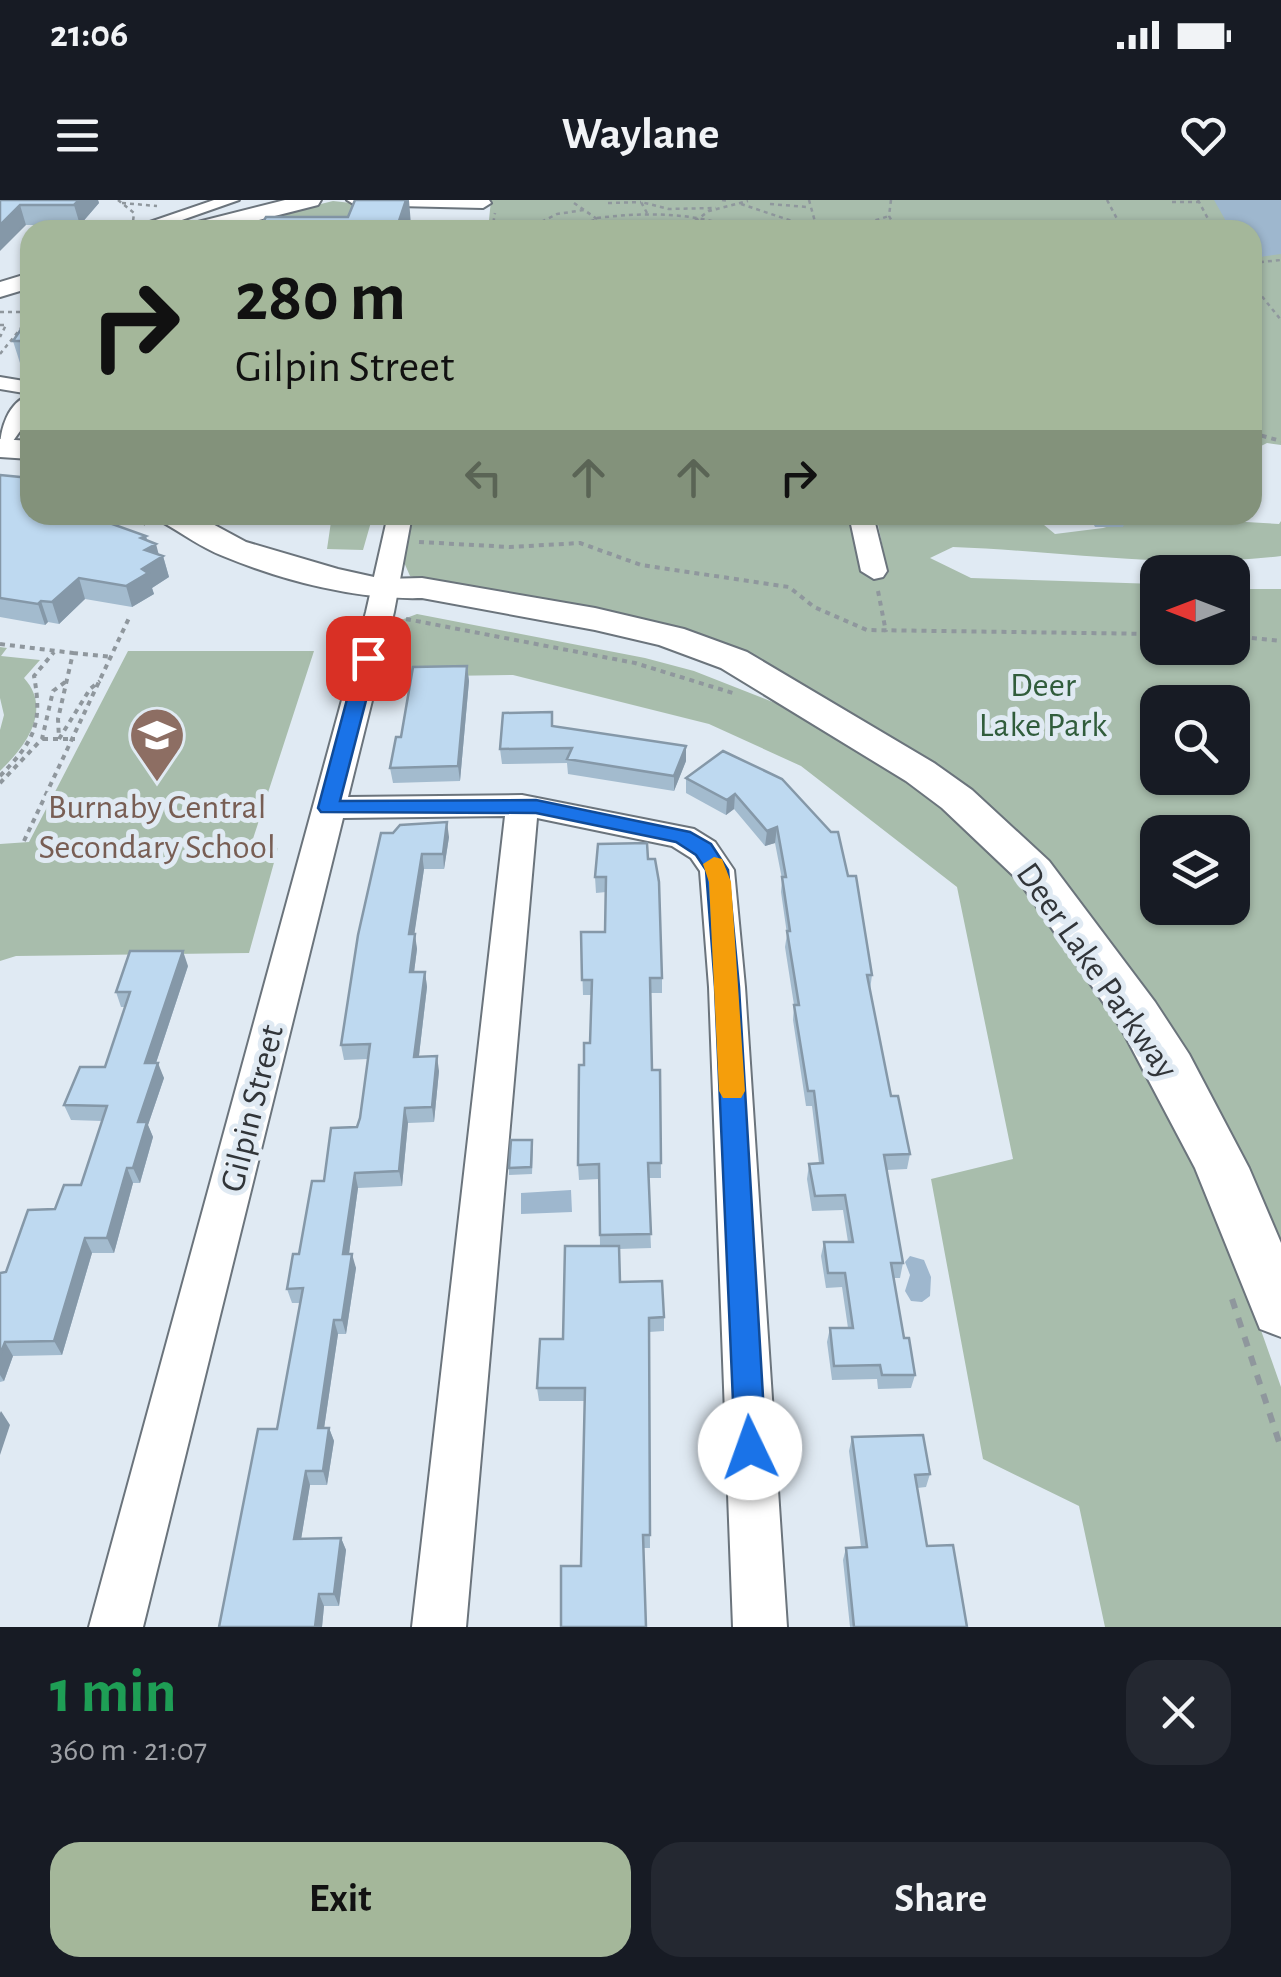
<!DOCTYPE html>
<meta charset="utf-8">
<style>
body{margin:0;font-family:"Alegreya Sans",sans-serif;background:#242831;color:#f1f3f6;height:100vh;display:flex;flex-direction:column;font-size:38px;white-space:nowrap}
*{box-sizing:border-box;margin:0}
p{font-size:32px;color:#9ea1a6}
.icon{flex:none;width:55px;height:55px;fill:none;stroke:currentColor;stroke-width:2;stroke-linecap:round;stroke-linejoin:round}
.map{position:relative;height:1427px;overflow:hidden}
.side{display:flex;flex-direction:column;background:#171b24;flex:1}
.side>*{flex:none}
.guide{position:absolute;left:20px;top:20px;width:1242px;height:305px;border-radius:30px;box-shadow:0 2px 8px #0004;background:#a4b79a;color:#111;overflow:hidden}
.needle{width:65px;rotate:270deg}
.fabs{position:absolute;left:1140px;top:355px;display:grid;gap:20px}
.fabs a{display:grid;place-items:center;width:110px;height:110px;border-radius:20px;background:#171b24;box-shadow:0 2px 8px #0004;font-size:50px}
.pin{position:absolute;display:grid;place-items:center;width:85px;height:85px;color:#fff;margin:-42px;border-radius:20px;box-shadow:0 5px 15px #0006}
.me{position:absolute;width:110px;margin:-55px;rotate:357deg;stroke-linejoin:round;filter:drop-shadow(0 0 8px #0008)}
.turn{display:flex;align-items:center;gap:35px;height:210px;padding:0 50px;font-size:45px}
.turn .icon{width:130px;height:130px;stroke-width:2.5}
.turn b{display:block;font-size:70px;line-height:85px}
.lanes{display:flex;align-items:center;height:95px;padding:0 50px;background:#0003;justify-content:center;gap:50px;direction:ltr}
.lanes .off{opacity:.35}
.round{display:grid;place-items:center;flex:none;width:105px;height:105px;border-radius:30px;background:#242831}
.headline{display:flex;align-items:center;justify-content:space-between;height:170px;padding:0 50px}
h1{font-size:60px;font-weight:700;line-height:75px;color:#1e9e55}
.action{display:flex;gap:20px;margin-top:auto;padding:20px 50px}
.action a{flex:1;height:115px;border-radius:30px;background:#a4b79a;color:#111;font-size:40px;font-weight:700;line-height:115px;text-align:center}
.action a+a{background:#242831;color:#f1f3f6}
.status{display:flex;justify-content:space-between;align-items:center;height:70px;padding:0 50px;background:#171b24;direction:ltr}
.status svg{height:28px;fill:currentColor}
header{display:flex;justify-content:space-between;align-items:center;height:130px;padding:0 50px;background:#171b24;font-size:45px;font-weight:700}
.map>svg:first-child{display:block}
.green{fill:#a8bdac;fill-rule:evenodd}
.water{fill:#9eb7ce}
.lines{fill:none;stroke-linecap:round;stroke-linejoin:round}
.minor-casing{stroke:#6b747c;stroke-width:4}
.major-casing{stroke:#6b747c;stroke-width:4}
.path-far2{stroke:#8f979d;stroke-width:2.5;stroke-dasharray:4 4;stroke-linecap:butt}
.path-far1{stroke:#8f979d;stroke-width:4;stroke-dasharray:5 5;stroke-linecap:butt}
.path{stroke:#8f979d;stroke-width:6;stroke-dasharray:10 10;stroke-linecap:butt}
.minor{fill:#fff;fill-rule:evenodd}
.major{fill:#fff;fill-rule:evenodd}
.wall{fill:#a3bbce}
.shaded-wall{fill:#8598a8}
.building{fill:#bed9f0;stroke:#8598a8;stroke-width:2.5}
.route{fill:#1a73e8;stroke:#114b97;stroke-width:2.5}
.slow{fill:#f59e0b}
.labels{text-anchor:middle;stroke-width:10;stroke-linejoin:round;paint-order:stroke}
.park-label{font-size:35px;fill:#315d3c;stroke:#e0eaf3}
.education-label{font-size:35px;fill:#785e54;stroke:#e0eaf3}
.street-label{font-size:35px;fill:#313539;stroke:#e0eaf3}
</style>
<div class="status"><b>21:06</b><svg viewBox="0 0 49 12"><path d="M0 12V9h3v3zM5 12V6h3v6zM10 12V3h3v9zM15 12V0h3v12zM26 1h20v11H26zM47 4h2v5h-2z"/></svg></div>
<header><svg class="icon" aria-label="menu" viewBox="0 0 24 24"><path d="M4 6h16M4 12h16M4 18h16"/></svg>Waylane<svg class="icon" aria-label="heart" viewBox="0 0 24 24"><path d="M12 20l-8-8c-3-5 5-10 8-4 3-6 11-1 8 4z"/></svg></header>
<div class="map">
<svg width="1281" height="1427" viewBox="0 0 1281 1427">
<rect width="100%" height="100%" fill="#e0eaf3"/>
<path class="green" d="M491,0H1281V245L1267,243L1253,250L1252,30H488Z
M333,1L369,5L360,30H216Z
M332,315H373L363,350L327,349Z
M413,315H854L883,375L888,373L876,315H1025L1038,320L1055,334L1103,328L1143,316L1279,324L1281,321V356C1170,370 1063,351 953,347L930,358L971,378L1157,384L1158,448H1232L1233,389H1281V1054L1085,710L748,462L410,376L403,360ZM1158,502H1232V578H1158ZM1158,632H1232V708H1158Z
M417,414L645,458L694,471L793,510L936,596L1023,679L1139,847L1215,1000L1281,1187V1427H1105L1079,1306L983,1259L931,979L1013,959L957,687L801,566L709,524L513,475L379,477L393,423Z
M0,447L7,448L1,456L40,460L24,478C53,510 25,547 0,571V530L4,515L0,498Z
M128,451H314L251,645L278,648L249,753L16,756L0,761V644L29,642Z"/>
<path class="water" d="M1214,0H1281V54L1253,58L1252,30H1231Z
M571,990L572,1012L521,1014V993Z
M910,1056L924,1060L931,1077L930,1096L922,1102L911,1101L905,1091L910,1075L905,1062Z"/>
<g class="lines">
<g class="minor-casing">
<path id="minor" d="M214,0H239L159,28L144,24Z
M347,0H489L491,3L483,8L355,5Z
M0,177L30,182V194L0,189Z
M30,195V217L8,248L0,250C0,229 8,202 30,195Z
M388,315H412L394,412L348,597L522,595L694,629L715,642L734,670L745,787L787,1427H733L709,787L700,671L691,658L672,646L537,618L466,1427H412L505,616L343,618L143,1427H89L366,412Z
M849,315H873L887,371L883,377L874,379L861,371Z"/>
</g>
<g class="major-casing">
<path id="major" d="M285,0H321L318,5L220,30H183L186,25Z
M30,73V88L0,97V82Z
M0,239L30,241V259L0,257Z
M157,315H196L246,342L338,369L383,379L422,378L595,408L684,429L747,452L934,563L972,590L1049,661L1155,802L1189,854L1249,968L1281,1043V1137L1260,1129L1195,968L1121,828L1019,681L942,608L906,581L721,468L659,445L595,430L422,398C357,400 284,381 223,356C202,348 182,333 162,322Z"/>
</g>
<path class="path-far2" d="M118,0L134,13L132,30
M722,0L730,1
M809,0L817,29
M891,0L889,16L897,30
M1107,0L1123,30
M1198,0L1214,30
M1172,2H1199
M122,3L157,6
M574,3L613,30
M608,3L641,2
M741,4L819,30
M770,4L807,7
M647,13L641,2L669,9L716,8
M597,18C646,12 694,12 741,30
M572,25L541,22L557,14L584,10
M609,25L682,23L722,30
M492,30L495,13
M524,30L542,22
M560,30L598,19
M591,30L609,26
M682,30L709,11L748,1
M845,30L889,16
M1252,63L1281,60
M1252,84L1281,120
M0,112H30
M0,125H6L0,137
M0,154L25,123H30"/>
<path class="path-far1" d="M1252,233L1281,241
M134,315L148,326
M419,342L510,347L580,343L641,365L789,387L814,407L867,430L1158,434
M878,391L886,432
M406,419L635,463L736,494
M1232,436L1281,441
M0,444L73,453L58,519L59,539
M73,453L112,457
M43,539H75
M59,539L90,489L100,481
M0,576C34,541 43,525 34,476L54,452
M0,583L42,539L53,491L68,480
M24,641L129,418"/>
<path class="path" d="M1232,1099L1281,1248"/>
<use href="#minor" class="minor"/>
<use href="#major" class="major"/>
</g>
<path class="wall" d="M0,0H98L99,3L80,25H26Z
M30,116V163H20L13,141Z
M0,275L30,315L146,336L147,341L159,355L163,356L169,377L152,388L154,394L132,407L85,399L59,424L48,422L45,425L0,417Z
M1089,315H1127L1123,327H1095Z
M467,466L469,481L460,581L393,583L390,568L401,537Z
M553,526L686,561L674,591L568,574L567,563L502,564L500,549Z
M686,578L782,579L872,775L870,790L891,896L910,954L907,969L887,970L903,1063L900,1078H893L904,1138L915,1175L911,1188L878,1189L877,1179L832,1180L827,1142L830,1128H848L842,1087L826,1088L821,1056L824,1042H848L843,1010L812,1011L807,979L809,964L819,963L812,906H806L793,820L794,805L785,747L787,734L781,692L782,679L775,643L765,646L734,609L726,615L686,593Z
M381,633L449,637L444,669H424L414,734L417,749L414,772H425L427,787L419,856L439,871L434,922L408,923L402,986L358,988L349,1054L356,1068L346,1134H338L324,1228H329L334,1241L327,1285H310L301,1339L341,1338L346,1350L339,1406H324L322,1427H219L277,1229L300,1103H292L287,1089L324,981L357,927L360,918L368,859L344,860L341,845Z
M648,659L662,778V793H651L652,870H660L661,978H648L651,1048L619,1049L620,1082L664,1117V1131L649,1132L650,1348H643L581,1366L585,1201H539L537,1188L563,1139L600,1046L599,979L579,980L578,965L584,865L590,843L591,795H583L581,732H605L606,692L596,693L595,677Z
M188,766L156,863L164,878L148,925L153,937L140,983H133L114,1053H92L62,1155L13,1156L4,1181L0,1182V1073L6,1072L55,1009L81,985L102,921L71,920L64,905L105,867L125,807H121L116,792Z
M533,948L532,974L509,975V968Z
M852,1237L930,1274L926,1287L917,1288L927,1346L967,1427H850L843,1360L846,1348L861,1347L849,1251Z"/>
<path class="shaded-wall" d="M79,0H98L99,3L80,25L74,5Z
M406,0H409L411,25L410,30H396Z
M20,5L26,25L0,51V25Z
M146,336L149,348L156,344L160,359L163,356L169,377L152,388L154,394L132,407L126,386L141,338Z
M79,378L85,399L59,424L52,402Z
M41,401L48,422L45,425L38,404Z
M467,466L469,481L460,581L458,566Z
M686,546V561L674,591V576Z
M735,594L734,609L726,615L727,600Z
M447,622L449,637L444,669L443,654Z
M777,627L775,643L765,646L767,631Z
M422,654L424,669L412,750L409,734Z
M415,734L417,749L412,788L410,772Z
M183,751L188,766L151,878L145,863Z
M425,772L427,787L417,872L414,857Z
M437,856L439,871L434,922L432,907Z
M158,863L164,878L148,925L153,937L140,983L133,968L138,922Z
M405,908L408,923L402,986L399,971Z
M127,968L133,983L114,1053L107,1038Z
M355,973L358,988L347,1068L343,1054Z
M85,1038L92,1053L62,1155L54,1141Z
M352,1054L356,1068L346,1134L342,1120Z
M334,1120L338,1134L322,1242L318,1228Z
M5,1142L13,1156L4,1181L0,1175V1155Z
M1,1211L10,1225L0,1255V1213Z
M329,1228L334,1241L327,1285L323,1271Z
M306,1271L310,1285L299,1352L294,1339Z
M341,1338L346,1350L339,1406L334,1394Z
M319,1394L324,1406L322,1427H315Z"/>
<path class="building" d="M0,0H79L74,5H20L0,25Z
M355,0H406L396,30H258L266,17H348Z
M30,116V141H13Z
M0,275L30,278V290L26,294L30,295V315H87L146,336L141,338L156,344L145,350L163,356L142,369L148,373L126,386L79,378L52,402L41,401L38,404L0,398Z
M467,466L458,566L390,568L396,537H401L413,467Z
M552,512V526L686,546L674,576L567,559L572,548L500,549L503,513Z
M723,551L782,579L831,632H838L848,676H856L872,775H867L891,896H898L910,954L884,955L903,1063H891L904,1138H909L915,1175H882L880,1165L834,1166L830,1128H853L845,1073H828L824,1042H853L845,995L815,996L809,964L823,963L814,891H808L794,805H799L787,731H790L782,677H786L777,627L767,631L735,594L727,600L686,578Z
M447,622L443,654H422L409,734H415L410,772H425L414,857L437,856L432,907L405,908L399,971L355,973L343,1054H352L342,1120H334L318,1228H329L323,1271H306L294,1339L341,1338L334,1394H319L315,1427H219L258,1229H277L303,1088L287,1089L293,1054H299L312,981H324L331,928L357,927L360,918L370,844L341,845L358,735L381,633H393L400,625Z
M647,643L648,659H655L659,682L662,778H650L652,870H660L661,963H648L651,1034L600,1035L599,964L578,965L579,865H584V843H590L592,780H582L581,732H605L606,677H595L598,644Z
M130,751H183L145,863H158L138,922H147L133,968H127L107,1038H85L54,1141L5,1142L0,1155V1073L6,1072L28,1010L55,1009L64,985H81L107,906L64,905L80,867H105L130,792H116Z
M511,940H532L531,967L509,968Z
M565,1046H619L620,1082L662,1081L664,1117L649,1118L650,1335H643L646,1427H561V1366H581L585,1188H537L540,1139H563Z
M923,1235L930,1274L915,1275L927,1346L953,1345L967,1427H854L846,1348L867,1347L852,1237Z"/>
<path class="route" d="M368,452L377,458L340,601L536,600L690,632L711,644L728,670L739,787L766,1248L762,1259L750,1263L739,1259L735,1248L715,787L706,670L696,655L676,642L536,613L321,612L318,608L358,458Z"/>
<path class="slow" d="M714,657L722,659L731,682L745,891L741,898H723L719,891L709,682L703,664Z"/>
<defs>
<g id="school-pin" transform="scale(2.875)"><path d="M0 17L-7.5 6A9.5 9.5 0 1 1 7.5 6Z" fill="#8d6e63" stroke="#e0eaf3"/><path d="M0-5L7-2L0 1L-7-2ZM-4 1L0 2.5L4 1V4Q0 6-4 4Z" fill="#fff"/></g>
</defs>
<g fill-rule="evenodd">
<use href="#school-pin" x="157" y="535"/>
</g>
<g class="labels">
<g class="park-label">
<text x="1043" y="496">Deer<tspan x="1043" dy="40">Lake Park</tspan></text>
</g>
<g class="education-label">
<text x="157" y="618">Burnaby Central<tspan x="157" dy="40">Secondary School</tspan></text>
</g>
<g class="street-label">
<text transform="translate(1098 770) rotate(55)" y="12">Deer Lake Parkway</text>
<text transform="translate(251 908) rotate(-76)" y="12">Gilpin Street</text>
</g>
</g>
</svg>
<div class="fabs">
<a><svg class="needle" viewBox="-14 -14 28 28"><path d="M0-13l5 13h-10z" fill="#e53935"/><path d="M0 13l5-13h-10z" fill="#9ea1a6"/></svg></a>
<a><svg class="icon" aria-label="search" viewBox="0 0 24 24"><circle cx="10" cy="10" r="6"/><path d="M15 15l6 6"/></svg></a>
<a><svg class="icon" aria-label="layers" viewBox="0 0 24 24"><path d="M12 4l9 5-9 5-9-5zM3 14l9 5 9-5"/></svg></a>
</div>
<div class="pin" style="left:368px;top:458px;background:#d93025"><svg class="icon" aria-label="arrive" viewBox="0 0 24 24"><path d="M6 21V4h12l-3 4 3 4H6"/></svg></div>
<svg class="me" style="left:750px;top:1248px" viewBox="-20 -20 40 40"><circle r="19" fill="#fff"/><path d="M0-13L10 11 0 6-10 11z" fill="#1a73e8"/></svg>
<div class="guide">
<div class="turn"><svg class="icon" aria-label="right" viewBox="0 0 24 24"><path d="M7 20v-9h11M14 6l5 5-5 5"/></svg><div><b>280 m</b>Gilpin Street</div></div>
<div class="lanes"><svg class="icon off" aria-label="left" viewBox="0 0 24 24"><path d="M17 20v-9H6M10 6l-5 5 5 5"/></svg><svg class="icon off" aria-label="ahead" viewBox="0 0 24 24"><path d="M12 20V5M6 11l6-6 6 6"/></svg><svg class="icon off" aria-label="ahead" viewBox="0 0 24 24"><path d="M12 20V5M6 11l6-6 6 6"/></svg><svg class="icon" aria-label="right" viewBox="0 0 24 24"><path d="M7 20v-9h11M14 6l5 5-5 5"/></svg></div>
</div>
</div>
<section class="side">
<div class="headline"><div><h1>1 min</h1><p>360 m · 21:07</p></div><a class="round"><svg class="icon" aria-label="close" viewBox="0 0 24 24"><path d="M6 6l12 12M18 6L6 18"/></svg></a></div>
<div class="action"><a>Exit</a><a>Share</a></div>
</section>
